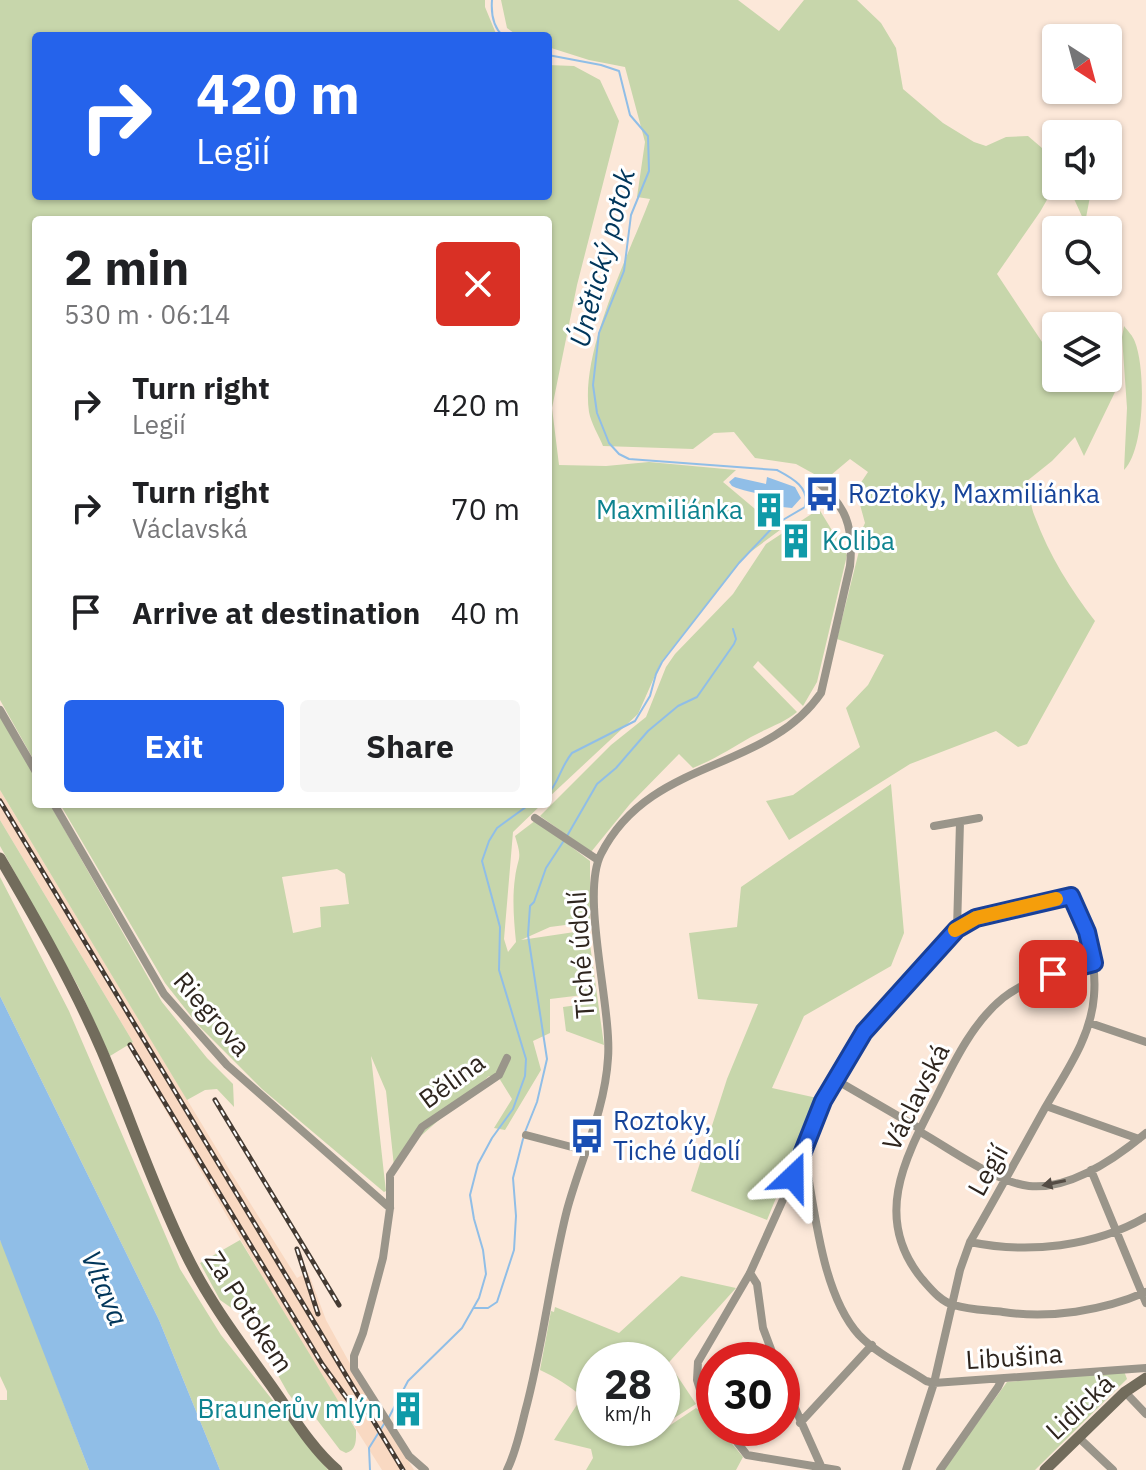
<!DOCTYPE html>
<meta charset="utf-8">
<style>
body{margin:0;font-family:"IBM Plex Sans",sans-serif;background:#f6f6f6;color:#202124;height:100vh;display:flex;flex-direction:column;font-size:30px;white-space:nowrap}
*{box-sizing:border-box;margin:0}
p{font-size:26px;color:#757577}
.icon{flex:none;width:44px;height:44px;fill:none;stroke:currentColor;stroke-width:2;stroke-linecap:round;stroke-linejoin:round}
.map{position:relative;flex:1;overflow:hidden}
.details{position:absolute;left:32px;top:216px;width:520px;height:592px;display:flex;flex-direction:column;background:#fff;border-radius:8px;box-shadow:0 2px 6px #0004}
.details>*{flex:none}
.hud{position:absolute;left:32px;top:32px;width:520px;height:168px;border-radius:8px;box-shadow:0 2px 6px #0004;background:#2563eb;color:#fff;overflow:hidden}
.needle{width:52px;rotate:144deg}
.controls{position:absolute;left:1042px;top:24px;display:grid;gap:16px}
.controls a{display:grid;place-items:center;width:80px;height:80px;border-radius:8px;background:#fff;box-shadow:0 2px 6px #0004;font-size:40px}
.speed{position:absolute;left:576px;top:1342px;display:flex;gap:16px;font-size:40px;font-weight:700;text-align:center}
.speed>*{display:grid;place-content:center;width:104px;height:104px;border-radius:50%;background:#fff;box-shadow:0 2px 6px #0004;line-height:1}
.speed small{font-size:20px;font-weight:400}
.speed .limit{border:12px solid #d22;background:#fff;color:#111}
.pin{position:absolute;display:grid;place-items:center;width:68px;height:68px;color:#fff;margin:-34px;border-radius:16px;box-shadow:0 4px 12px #0006}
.me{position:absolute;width:88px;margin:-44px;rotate:23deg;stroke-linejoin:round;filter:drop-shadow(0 0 6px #0008)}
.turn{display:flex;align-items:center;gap:28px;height:168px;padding:0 32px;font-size:36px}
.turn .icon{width:104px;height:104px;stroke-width:2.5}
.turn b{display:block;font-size:56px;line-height:68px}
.round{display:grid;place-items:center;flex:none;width:84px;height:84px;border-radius:8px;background:#f6f6f6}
.overview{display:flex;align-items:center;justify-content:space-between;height:136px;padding:0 32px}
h1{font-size:48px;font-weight:800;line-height:60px}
.button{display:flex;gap:16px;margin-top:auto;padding:16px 32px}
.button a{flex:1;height:92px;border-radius:8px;background:#2563eb;color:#fff;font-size:32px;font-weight:800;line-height:92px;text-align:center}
.button a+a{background:#f6f6f6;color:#202124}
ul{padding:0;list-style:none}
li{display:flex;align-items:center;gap:24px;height:104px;padding:0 32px}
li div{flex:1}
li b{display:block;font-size:30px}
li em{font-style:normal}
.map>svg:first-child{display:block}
.built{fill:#f9d9c2}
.green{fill:#c7d6ab;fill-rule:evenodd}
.water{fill:#90bee7}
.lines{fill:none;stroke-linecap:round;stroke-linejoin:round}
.stream{stroke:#90bee7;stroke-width:2}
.street{stroke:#9a958a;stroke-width:8}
.secondary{stroke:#726c5c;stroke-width:11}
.rail-casing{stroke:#453b33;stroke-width:5}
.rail{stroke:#fff;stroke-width:2;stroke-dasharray:6;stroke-linecap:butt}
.oneway{fill:#544c44}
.route-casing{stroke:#184099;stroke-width:20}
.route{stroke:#2563eb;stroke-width:14}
.slow{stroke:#f59e0b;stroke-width:14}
.labels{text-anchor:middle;stroke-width:6;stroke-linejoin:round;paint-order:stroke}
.transit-label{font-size:26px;fill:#164399;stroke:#fff;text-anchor:start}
.culture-label{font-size:26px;fill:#0d838f;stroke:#fff;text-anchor:end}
.street-label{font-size:26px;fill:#2e251e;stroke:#fff}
.water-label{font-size:28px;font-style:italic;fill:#00365b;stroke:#fff}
</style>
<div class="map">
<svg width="1146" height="1470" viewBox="0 0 1146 1470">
<rect width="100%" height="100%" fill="#fce8d9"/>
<path class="built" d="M0,790L232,1174L297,1278L308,1272L326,1320L348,1360L414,1470H382L295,1333L128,1046L133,1042L0,820Z"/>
<path class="green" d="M0,0H485V7L497,36H36V196H548V65L574,66L600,80L619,121L577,285L552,408L559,465L606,466L649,462L736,470L723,482L780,530L745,556L661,662L638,714L548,798V220H36V764L0,700Z
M501,0H738L779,31L804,0H857L881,23L896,48L903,89L943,123L974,142L986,146L1006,137L1028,136L1056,160V184L1040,212L997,274L1056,363V378L1109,380L1112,381L1115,392L1084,456L1075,437L1052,461L1027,481C1030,493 1030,506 1035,517C1049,555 1071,590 1095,621L1027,744L1018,747L996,731L910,764L789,840L766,801L793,795L860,747L846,708L868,685L884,655L837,639L859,551L858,538L865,523L856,490L868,472L850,459L825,480L796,464L755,458L734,432L714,433L693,449L603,446C599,436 591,423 589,412C580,351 628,257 650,199L637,197L645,142L625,67L589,60L548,47V36H518L507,28Z
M1072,186H1092L1085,223L1070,190Z
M1124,326C1128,331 1133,336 1135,342C1146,370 1145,449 1124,470L1127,408L1122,337Z
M819,509L847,555L817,682L803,706L758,661L753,667L797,712C784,723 767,728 751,737C732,748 715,759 693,768L679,754L630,804L591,852L540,816L611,745L646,717L666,667L675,654L733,594L766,544Z
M0,715L36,778V804H50L162,1002L207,1058L233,1084L234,1107L217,1089L205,1090L187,1100L0,790Z
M891,784L904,933L891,966L804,1016L772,1088L817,1098L767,1220L691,1191L727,1079L758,1004L698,999L689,933L737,927L741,887Z
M60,804H542L513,832L504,939L508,952L516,942C514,921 512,899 515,878C518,855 523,861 515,836L536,820L590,861V919L588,922L550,927L521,940L588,930L604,1045L566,1031L563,1007L585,1004L583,995L550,999V1033L533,1041L541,1070L505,1130L494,1128L512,1099L499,1078L489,1076L407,1148L394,1166L386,1091L371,1056L384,1174L386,1191L384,1192L262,1089L198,1025L165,983ZM337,869L345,874L349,904L320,907L321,927L293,933L282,877Z
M0,820L133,1042L110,1056L79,988L0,846Z
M0,877L69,1011L180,1269L221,1335L328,1470H220L159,1320L0,996Z
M0,1240L4,1247L89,1470H0V1400H7V1391L0,1376Z
M240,1240L356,1430C356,1440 357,1450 346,1453L340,1450L315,1417L296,1404L288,1393L266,1354L261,1342V1324L257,1320L253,1323L220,1300L200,1263Z
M681,1276L736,1288L662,1370V1360H594V1428H662V1417L669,1426L696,1408C705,1414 714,1417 714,1428H719L743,1457L736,1470H586L593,1458L591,1449L554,1440L582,1397C572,1387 553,1376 540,1370L551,1311L554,1312L555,1307L619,1333Z
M1124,1371L1127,1379L1035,1470H943L1007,1382Z
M676,1374L696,1404L668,1422L662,1413V1384Z"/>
<path class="water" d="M735,477L766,484L767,477L795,487L801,498L792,508L782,507C770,492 749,494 732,486L729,482Z
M0,996L159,1320L220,1470H89L0,1240Z"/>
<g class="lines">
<path class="stream" d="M492,0C491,13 493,27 503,36
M548,55L601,65L619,71L630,115L648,136L649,171L631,215L624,271L599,333L593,385L597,413L609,443L619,454L629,459L777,470C792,478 810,487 805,507L776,524L739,563L662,662L656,674L650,696L635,721L572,753C561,766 559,782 548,794
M567,836L597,784L616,768L648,731L678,706L697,697L734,644L736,639L733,629
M525,1132L537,1102L547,1059L528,935L530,906L534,902L546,868L563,842
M474,1308H488L497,1302L514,1250L516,1216L513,1178L523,1139
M388,1419L408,1381L462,1328L479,1298L486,1274L483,1250L474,1219L470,1195L478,1164L492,1138L513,1109L525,1076L526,1059L499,970L500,927L482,861L489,841L497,828L530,804
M370,1470L369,1448L384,1424"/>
<path class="street" d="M0,710L36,772
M54,804L164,994L227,1065L390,1208
M535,818L598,860
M934,826L979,818
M957,929L960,822
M1094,963C1063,971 1028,978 1003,998C972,1023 953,1064 936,1098C905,1158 872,1218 922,1279C931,1289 941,1302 954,1305C969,1310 987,1310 1003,1312C1049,1319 1103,1311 1146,1292
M1090,1023L1146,1042
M836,1080L917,1127L922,1133C952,1150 995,1182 1029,1186C1070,1190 1116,1158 1146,1133
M1046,1106L1139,1139
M526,1135L587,1151
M804,1153C815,1208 821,1293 859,1335C877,1354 905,1367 926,1381L934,1383L1146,1368
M1091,1170L1146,1303
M970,1242C1028,1254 1094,1247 1146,1217
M750,1273L757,1284L763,1328L775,1360
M782,1379L821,1466
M1125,1392L1146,1414
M714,1413L703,1399L697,1380L698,1362L750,1273L804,1153L823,1101L864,1032L957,929L976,918L1071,896C1086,929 1097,960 1094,996C1091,1038 1065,1073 1045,1108C1020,1153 996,1197 970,1242L960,1270L934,1383L906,1470
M800,1423L872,1345
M726,1428L747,1455L837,1470
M1078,1437L1113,1470
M425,1470L409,1456L354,1369V1356L363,1333L383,1258L390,1208V1175L422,1127L499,1075L507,1058
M507,1470C516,1452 520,1432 525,1412C543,1346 550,1277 567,1210C580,1161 605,1111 608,1058C612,1008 580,895 601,854C650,757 766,773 821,693L850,566C854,526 846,506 816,480
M940,1470L998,1387L1002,1379"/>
<path class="secondary" d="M0,858C37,921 73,984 102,1051C130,1117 153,1187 185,1252C208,1300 240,1342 270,1384C291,1413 310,1447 337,1470
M1045,1470L1125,1392L1146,1378"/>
<g class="rail-casing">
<path id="rail" d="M0,801L403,1470
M130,1045L322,1364L354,1408
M215,1100L339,1305
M297,1249L318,1314"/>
</g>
<use href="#rail" class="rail"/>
</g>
<defs><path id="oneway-solid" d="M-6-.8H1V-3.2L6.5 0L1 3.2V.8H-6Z" transform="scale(2)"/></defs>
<use class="oneway" href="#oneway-solid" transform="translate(1054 1183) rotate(168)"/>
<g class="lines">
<g class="route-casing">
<path id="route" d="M793,1177L823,1101L864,1032L957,929L976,918L1071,896L1087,932L1094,963L1053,974"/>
</g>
<use href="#route" class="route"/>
<path class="slow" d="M955,930L976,918L1056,899"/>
</g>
<defs>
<g id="bus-bare" transform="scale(2.76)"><path d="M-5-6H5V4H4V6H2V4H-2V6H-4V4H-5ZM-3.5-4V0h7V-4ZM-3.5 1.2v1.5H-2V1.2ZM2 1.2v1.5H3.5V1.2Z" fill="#1a4fb4" stroke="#fff" stroke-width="2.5" paint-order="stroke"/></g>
<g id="building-bare" transform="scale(2.76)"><path d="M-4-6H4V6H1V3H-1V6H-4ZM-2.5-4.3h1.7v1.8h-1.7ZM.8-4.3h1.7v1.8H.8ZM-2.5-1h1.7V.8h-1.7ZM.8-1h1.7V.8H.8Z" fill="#0f9aa8" stroke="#fff" stroke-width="2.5" paint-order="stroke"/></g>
</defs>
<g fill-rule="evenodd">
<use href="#bus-bare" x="822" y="494"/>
<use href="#building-bare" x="769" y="510"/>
<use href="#building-bare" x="796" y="541"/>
<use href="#bus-bare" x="587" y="1136"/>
<use href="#building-bare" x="408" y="1409"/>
</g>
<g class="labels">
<g class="transit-label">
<text x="848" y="503">Roztoky, Maxmiliánka</text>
<text x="613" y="1130">Roztoky,<tspan x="613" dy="30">Tiché údolí</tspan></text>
</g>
<g class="culture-label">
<text x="743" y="519">Maxmiliánka</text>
<text x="822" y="550" text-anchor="start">Koliba</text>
<text x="382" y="1418">Braunerův mlýn</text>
</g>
<g class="street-label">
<text transform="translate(581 955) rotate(-94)" y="9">Tiché údolí</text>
<text transform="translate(212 1014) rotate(49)" y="9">Riegrova</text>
<text transform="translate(452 1081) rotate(-36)" y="9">Bělina</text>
<text transform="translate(916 1097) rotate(-63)" y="9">Václavská</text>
<text transform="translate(988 1170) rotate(-61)" y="9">Legií</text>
<text transform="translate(249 1312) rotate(57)" y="9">Za Potokem</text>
<text transform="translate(1014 1357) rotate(-4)" y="9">Libušina</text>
<text transform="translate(1080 1407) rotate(-43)" y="9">Lidická</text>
</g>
<g class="water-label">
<text transform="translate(602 258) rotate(-75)" y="10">Únětický potok</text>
<text transform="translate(105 1288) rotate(67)" y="10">Vltava</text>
</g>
</g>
</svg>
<div class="controls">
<a><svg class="needle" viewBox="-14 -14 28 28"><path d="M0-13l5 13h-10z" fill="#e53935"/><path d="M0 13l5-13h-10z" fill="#757577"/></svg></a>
<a><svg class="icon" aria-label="sound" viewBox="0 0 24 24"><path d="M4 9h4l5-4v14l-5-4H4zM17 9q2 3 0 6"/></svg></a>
<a><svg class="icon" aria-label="search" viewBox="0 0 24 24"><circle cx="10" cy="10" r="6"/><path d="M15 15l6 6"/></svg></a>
<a><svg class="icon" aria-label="layers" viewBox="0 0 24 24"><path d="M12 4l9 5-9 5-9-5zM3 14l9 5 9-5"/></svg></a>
</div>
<div class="speed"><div>28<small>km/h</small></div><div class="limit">30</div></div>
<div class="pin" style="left:1053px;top:974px;background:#d93025"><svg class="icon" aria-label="arrive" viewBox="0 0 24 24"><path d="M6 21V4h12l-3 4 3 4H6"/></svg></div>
<svg class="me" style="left:793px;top:1177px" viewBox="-20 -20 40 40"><path d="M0-17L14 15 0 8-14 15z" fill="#2563eb" stroke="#fff" stroke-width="4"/></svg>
<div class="hud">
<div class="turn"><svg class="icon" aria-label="right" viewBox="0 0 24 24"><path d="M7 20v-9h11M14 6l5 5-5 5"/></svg><div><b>420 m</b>Legií</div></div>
</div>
<section class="details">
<div class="overview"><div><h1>2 min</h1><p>530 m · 06:14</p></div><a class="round" style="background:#d93025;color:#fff"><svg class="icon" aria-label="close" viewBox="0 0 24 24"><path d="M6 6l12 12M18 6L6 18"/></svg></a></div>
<ul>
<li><svg class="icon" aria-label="right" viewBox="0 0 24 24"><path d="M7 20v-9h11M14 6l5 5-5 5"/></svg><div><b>Turn right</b><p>Legií</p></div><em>420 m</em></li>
<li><svg class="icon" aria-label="right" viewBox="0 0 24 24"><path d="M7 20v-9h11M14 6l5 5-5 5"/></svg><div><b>Turn right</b><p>Václavská</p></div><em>70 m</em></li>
<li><svg class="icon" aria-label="arrive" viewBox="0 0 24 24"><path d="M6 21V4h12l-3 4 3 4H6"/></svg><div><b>Arrive at destination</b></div><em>40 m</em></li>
</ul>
<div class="button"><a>Exit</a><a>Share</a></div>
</section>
</div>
